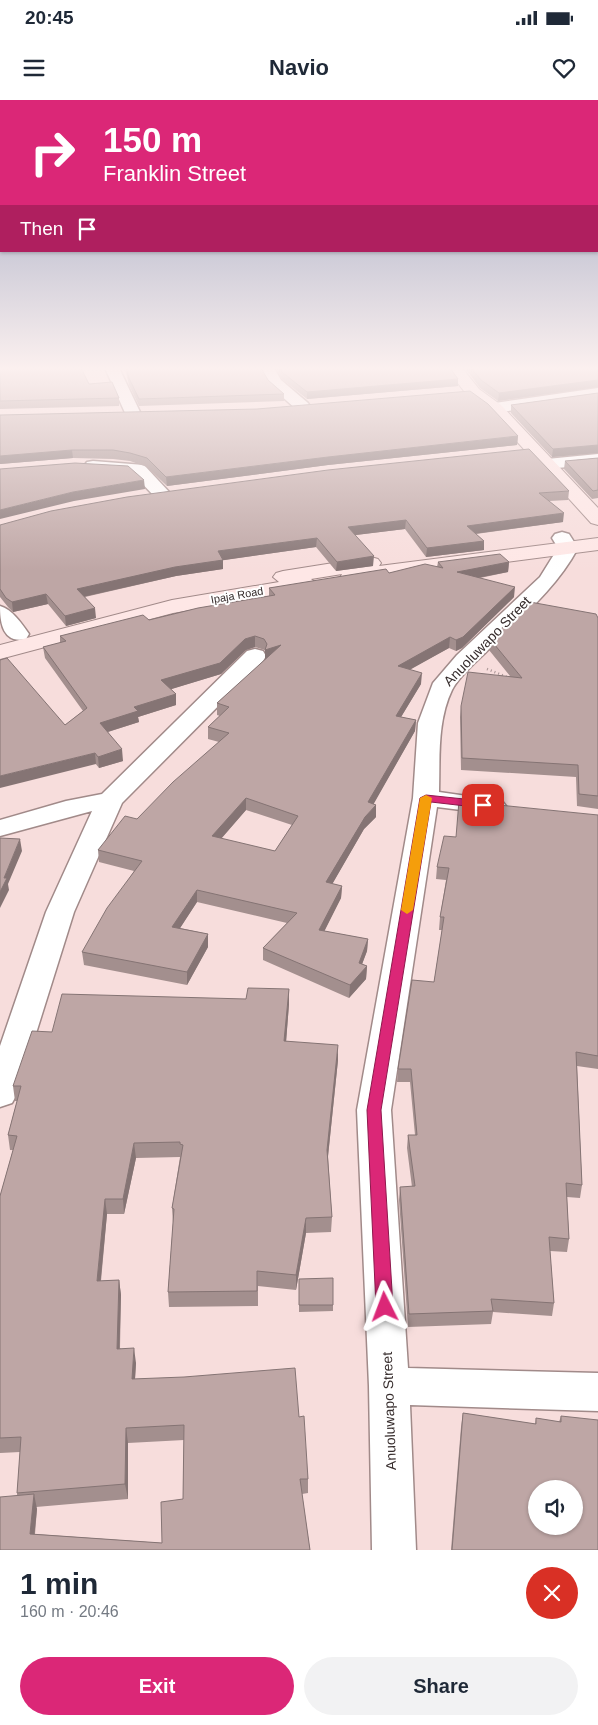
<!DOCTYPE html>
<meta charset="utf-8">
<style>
body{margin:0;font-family:Arial,sans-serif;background:#f2f2f3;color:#1f2937;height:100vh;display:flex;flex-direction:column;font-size:19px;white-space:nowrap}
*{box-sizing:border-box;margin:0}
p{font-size:16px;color:#747a83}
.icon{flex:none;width:28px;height:28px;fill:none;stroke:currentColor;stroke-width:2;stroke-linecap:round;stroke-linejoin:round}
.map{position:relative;height:1450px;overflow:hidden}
.panel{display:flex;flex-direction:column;background:#fff;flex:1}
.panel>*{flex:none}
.guide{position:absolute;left:0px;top:0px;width:599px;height:152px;box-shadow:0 1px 4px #0004;background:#db2777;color:#fff;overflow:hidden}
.controls{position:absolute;left:528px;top:1380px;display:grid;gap:10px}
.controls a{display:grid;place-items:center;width:55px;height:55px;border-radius:50%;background:#fff;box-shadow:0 1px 4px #0004;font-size:25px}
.pin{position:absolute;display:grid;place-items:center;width:42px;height:42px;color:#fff;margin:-21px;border-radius:10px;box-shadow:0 2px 8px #0006}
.me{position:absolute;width:55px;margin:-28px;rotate:357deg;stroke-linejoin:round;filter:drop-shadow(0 0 4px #0008)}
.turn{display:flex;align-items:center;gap:18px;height:105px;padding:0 20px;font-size:22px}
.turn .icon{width:65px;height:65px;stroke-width:2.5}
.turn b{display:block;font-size:35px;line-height:42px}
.then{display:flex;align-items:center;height:48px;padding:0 20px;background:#0003;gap:10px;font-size:19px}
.round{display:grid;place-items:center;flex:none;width:52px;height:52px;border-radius:26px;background:#f2f2f3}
.overview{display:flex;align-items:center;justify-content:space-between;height:85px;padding:0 20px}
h1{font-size:30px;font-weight:800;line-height:38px}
.cta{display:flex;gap:10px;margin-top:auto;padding:10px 20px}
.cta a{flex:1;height:58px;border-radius:30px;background:#db2777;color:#fff;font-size:20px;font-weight:800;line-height:58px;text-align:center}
.cta a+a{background:#f2f2f3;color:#1f2937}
.status{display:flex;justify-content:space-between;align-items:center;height:35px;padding:0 25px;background:#fff;direction:ltr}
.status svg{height:14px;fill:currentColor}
header{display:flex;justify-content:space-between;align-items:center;height:65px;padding:0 20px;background:#fff;font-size:22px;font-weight:800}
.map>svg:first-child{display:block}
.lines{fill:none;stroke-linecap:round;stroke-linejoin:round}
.street-casing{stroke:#a18a89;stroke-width:3}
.secondary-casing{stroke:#a18a89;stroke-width:2}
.path{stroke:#a89494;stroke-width:2.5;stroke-dasharray:1 3;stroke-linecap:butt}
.street{fill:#fff;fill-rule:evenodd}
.secondary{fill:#fee7e6;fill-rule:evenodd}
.wall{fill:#a38f8e;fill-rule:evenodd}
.shaded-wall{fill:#857474}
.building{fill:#bea6a5;stroke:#857474;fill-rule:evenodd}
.route{fill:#db2777;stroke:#8e194d}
.slow{fill:#f59e0b}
.labels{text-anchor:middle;stroke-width:4;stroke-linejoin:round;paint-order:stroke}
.far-street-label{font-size:11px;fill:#372d2d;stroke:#fff}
.street-label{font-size:14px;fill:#372d2d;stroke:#fff}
</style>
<div class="status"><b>20:45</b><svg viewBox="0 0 49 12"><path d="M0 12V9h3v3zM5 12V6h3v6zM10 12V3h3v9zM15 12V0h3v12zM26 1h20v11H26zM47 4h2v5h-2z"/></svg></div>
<header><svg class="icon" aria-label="menu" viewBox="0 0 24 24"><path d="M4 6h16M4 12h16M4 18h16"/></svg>Navio<svg class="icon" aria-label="heart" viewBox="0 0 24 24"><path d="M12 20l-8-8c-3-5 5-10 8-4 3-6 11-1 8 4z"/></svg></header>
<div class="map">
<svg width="598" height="1450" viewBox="0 0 598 1450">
<rect width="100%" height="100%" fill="#f7dddc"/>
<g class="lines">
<g class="street-casing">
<path id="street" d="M105,268H119L140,312L138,315H126Z
M259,268H274L281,280L308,303L310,306L308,309H296L270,286Z
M598,288V298L495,313L487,308L495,303Z
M598,354V364L547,369L541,368L538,364L541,360L547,359Z
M93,361L144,365L171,394L168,398H156L133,374L87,370L84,366L87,362Z
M562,432L569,434L578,448C556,489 520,518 487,551C476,562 459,576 452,590C437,621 440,659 439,692L502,701L506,706L502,711L493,714L437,707L391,1010L408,1268L598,1273V1311L410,1305L416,1450H372L369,1286L357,1010L413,698L418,623L433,583L457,555L540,477L558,448L552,438L555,434Z
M0,506C12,509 22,524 29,534L26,539C3,544 0,523 0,506Z
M255,549L263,551L266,556L263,561L122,703L74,812L17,994L12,1003L0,1007V946L46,812L92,711L0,736V720L66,701L102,694L247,551Z"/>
</g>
<g class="secondary-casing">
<path id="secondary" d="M446,268H462L479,289L501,305L598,408V425L591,423L489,311L467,295Z
M598,438V450L351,482L344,480L341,476L342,474L311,479L317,484L313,488L173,513L0,559V545L172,500L279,482L273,477L276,473L283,471L371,457L378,459L381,463L379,466Z"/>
</g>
<path class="path" d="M487,569L507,577"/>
<use href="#street" class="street"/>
<use href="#secondary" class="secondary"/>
</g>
<path class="wall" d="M0,268L89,284L119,298V306L0,309Z
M125,268H261L268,280L284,294V301L139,306L129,285Z
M276,268H450L458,279V286L307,299L282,279Z
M465,268H598V287L498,301L480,288Z
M598,293V353L552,357L511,313V305Z
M0,315L518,336L517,345L328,365L167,386L147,367L130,361L113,359L73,358L0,364Z
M598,358V398L592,399L564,369L565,361Z
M569,391L568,400L549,401L563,422L476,434L484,441V450L426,457L405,429L355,435L373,466L336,471L316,447L223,460V469L176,476L85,497L96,518L66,526L48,504L13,512L8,507L0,497V425Z
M438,462H509L508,472L480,478L514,497L462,548L456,551L449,548L410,569L421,584L401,617L416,620L415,631L373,704L376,705V717L364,729L332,784L342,786L341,798L324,831L368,839L367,851L362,864L367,866L366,879L349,898L263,860V848L287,823L197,802L180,828L208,834V847L187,885L84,865L82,852L134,771L99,762L98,750L137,719L219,642L208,639V627L220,616L217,615V603L265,560V550L255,547L246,550L221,574L171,589L176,594V605L138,617L139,622L108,632L123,661L99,668L65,625L83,611L45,558L43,547L60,543V536L149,520L269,496V488L437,467ZM246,710L292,725L275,751L221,739Z
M598,518V709L577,706L576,677L461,670L460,617L461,606L510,576L489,550L490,539Z
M598,715V969L577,966L582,1085L580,1098L567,1097L569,1139L567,1152L550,1151L554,1203L552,1216L493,1212L491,1224L408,1227L399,1100L400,1087H412L407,1048L408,1035H415L410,982H397L398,969L434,882L442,830H439L440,817L446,780L436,779L437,767L456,737Z
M289,889V904L286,941L338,960L328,1057L332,1117L331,1132L306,1133L296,1190L258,1186V1206L169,1207L168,1192L173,1123L172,1108L180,1057L136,1058L124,1114H107L101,1181L119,1180L121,1195L120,1248L136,1263L135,1279L299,1317L308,1379V1393L302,1394L310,1450H0L17,1395L20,1352L0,1353V1096L13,1050H10L8,1035L17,1001H15L13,986L52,932L246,899ZM184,1340L183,1399L162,1443L35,1434L37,1409L36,1407L128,1399V1343Z
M299,1179L333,1205V1211L299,1212Z
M463,1313L535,1324L536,1318L559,1322L561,1316L598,1450H451L461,1327Z"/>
<path class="shaded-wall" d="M458,279V286L307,299V292Z
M598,280V287L498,301L499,293Z
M518,336L517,345L328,365L167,386L166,377L328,357Z
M598,345V353L552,357L553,349Z
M72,350L73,358L0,364V356Z
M144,380L145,389L74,401L0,419V410L73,392Z
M564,413L563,422L466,435L467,426Z
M406,420L405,429L348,436V427Z
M317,438L316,447L218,461V451Z
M484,441V450L426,457L427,448Z
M374,456L373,466L336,471L337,462Z
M223,460V469L176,476L78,498L77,489L175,467Z
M509,462L508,472L456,482L457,472Z
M515,487L514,497L462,548L456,551V540Z
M46,494L48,504L13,512L12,502Z
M95,508L96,518L66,526L65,516Z
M255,536V547L246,550L221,574L162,592L161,580L245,539Z
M450,537L449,548L397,577L398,566Z
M281,545L265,561V550Z
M422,573L421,584L395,627L396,616Z
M176,594V605L138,617L139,622L101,634L100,623L134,607Z
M416,620L415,631L368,714L376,705V717L364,729L326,795V782L368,702Z
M122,649L123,661L99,668L98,657Z
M95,653L96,664L0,688V676Z
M246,698V710L212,749V736Z
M20,739L22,751L8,784L9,790L0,808V792L4,778Z
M342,786L341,798L319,842V830Z
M197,790V802L173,839L172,827Z
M208,834V847L187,885V872Z
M368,839L367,851L358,875L359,863Z
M367,866L366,879L349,898L350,885Z
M289,889V904L285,956L284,941Z
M338,945V960L327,1065V1050Z
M134,1043L136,1058L124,1114L123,1099Z
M105,1099L107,1114L99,1197L97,1181Z
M306,1118V1133L296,1190V1175Z
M119,1180L121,1195L119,1263L117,1249Z
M134,1248L136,1263L134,1294L132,1279Z
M126,1328L128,1343V1399L125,1384Z
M34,1394L37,1409L33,1448L30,1434Z"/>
<path class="building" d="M0,268H81L89,284L112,282L119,298L0,301Z
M126,268H261L268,280L284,294L139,299L129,278Z
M280,268H450L458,279L307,292L282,272Z
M471,268H598V280L499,293L481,280Z
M470,291L488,304L518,336L328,357L166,377L147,358L130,353L113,350H72L0,356V315L257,309Z
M598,293V345L553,349L511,305Z
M529,349L569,391L539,393L564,413L467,426L484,441L427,448L406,420L348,427L374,456L337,462L317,438L218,451L223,460L175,467L77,489L95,508L65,516L46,494L12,502L6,498L0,489V425L51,411L127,397L328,370Z
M598,358V390L593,391L565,361Z
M75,363L128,366L144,380L73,392L0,410V369Z
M500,454L509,462L457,472L515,487L463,537L456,540L450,537L398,566L422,573L396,616L416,620L368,702L376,705L365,717L326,782L342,786L319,830L368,839L359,863L367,866L350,885L263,848L297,813L197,790L172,827L208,834L187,872L82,852L107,808L142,761L98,750L125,716L137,719L173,682L229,633L208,627L229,607L217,603L281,545L265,550L267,544L264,539L255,536L245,539L220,563L161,580L176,594L134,607L138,611L100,623L122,649L98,657L95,653L0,676V560L7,558L65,625L87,608L43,547L66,541L60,536L143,515L149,520L198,508L275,495L269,488L386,469L389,473L425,464L443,468L438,462ZM246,698L298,716L275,751L212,736Z
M530,502L596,514L598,518V696L579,694L578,665L462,658L461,606L468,572L522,578L490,539Z
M459,701L598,715V956L576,952L582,1085L566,1083L569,1139L549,1137L554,1203L491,1199L493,1211L409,1214L400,1087L415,1086L408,1035H417L411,969H398L412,880L434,882L444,817H440L449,768L437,767L444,736L456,737Z
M0,738L20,739L4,778H7L0,792Z
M248,888L289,889L284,941L338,945L327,1050L332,1117L306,1118L296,1175L257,1171V1191L168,1192L174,1109L172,1108L183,1045L180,1044V1042L134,1043L123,1099H105L97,1181L119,1180L117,1249L134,1248L132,1279L184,1277L295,1268L299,1317L304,1316L308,1379H300L310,1450H0V1397L34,1394L30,1434L162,1443L161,1402L183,1399L184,1325L126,1328L125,1384L17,1393L21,1337L0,1338V1096L17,1036L8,1035L21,986H13L32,931L52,932L62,894L246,899Z
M333,1178V1205H299V1179Z
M463,1313L536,1324V1318L561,1322V1316L598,1320V1450H452ZM536,1389H574V1426H536Z"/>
<linearGradient id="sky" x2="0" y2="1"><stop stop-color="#929cba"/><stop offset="0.57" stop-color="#fbf0ef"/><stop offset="1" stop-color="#fbf0ef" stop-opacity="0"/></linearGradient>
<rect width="598" height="471" fill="url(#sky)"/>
<path class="route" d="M426,695L483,701L489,705L483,708L431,702L381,1010L393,1207L391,1212L385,1214L379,1212L376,1207L367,1010L420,698Z"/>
<path class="slow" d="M426,695L432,698L413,810L407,814L401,810L420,698Z"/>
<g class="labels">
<g class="far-street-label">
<text transform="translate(237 495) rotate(-10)" y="4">Ipaja Road</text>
</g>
<g class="street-label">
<text transform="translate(487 541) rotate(-46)" y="5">Anuoluwapo Street</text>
<text transform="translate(389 1311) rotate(-92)" y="5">Anuoluwapo Street</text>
</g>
</g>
</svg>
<div class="controls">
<a><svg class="icon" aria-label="sound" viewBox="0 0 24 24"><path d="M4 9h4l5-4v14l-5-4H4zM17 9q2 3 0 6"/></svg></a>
</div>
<div class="pin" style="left:483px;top:705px;background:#d93025"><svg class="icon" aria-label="arrive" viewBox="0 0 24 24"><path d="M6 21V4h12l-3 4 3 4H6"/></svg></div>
<svg class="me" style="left:385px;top:1207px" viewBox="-20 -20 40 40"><path d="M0-17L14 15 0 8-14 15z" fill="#db2777" stroke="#fff" stroke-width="4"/></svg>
<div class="guide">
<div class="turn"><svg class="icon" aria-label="right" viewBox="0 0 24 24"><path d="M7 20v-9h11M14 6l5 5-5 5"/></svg><div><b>150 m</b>Franklin Street</div></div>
<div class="then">Then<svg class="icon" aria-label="arrive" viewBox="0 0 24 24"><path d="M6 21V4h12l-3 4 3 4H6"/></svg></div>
</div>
</div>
<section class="panel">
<div class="overview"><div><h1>1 min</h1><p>160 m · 20:46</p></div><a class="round" style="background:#d93025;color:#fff"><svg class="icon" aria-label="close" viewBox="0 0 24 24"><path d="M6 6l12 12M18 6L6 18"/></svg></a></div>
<div class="cta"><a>Exit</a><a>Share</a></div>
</section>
